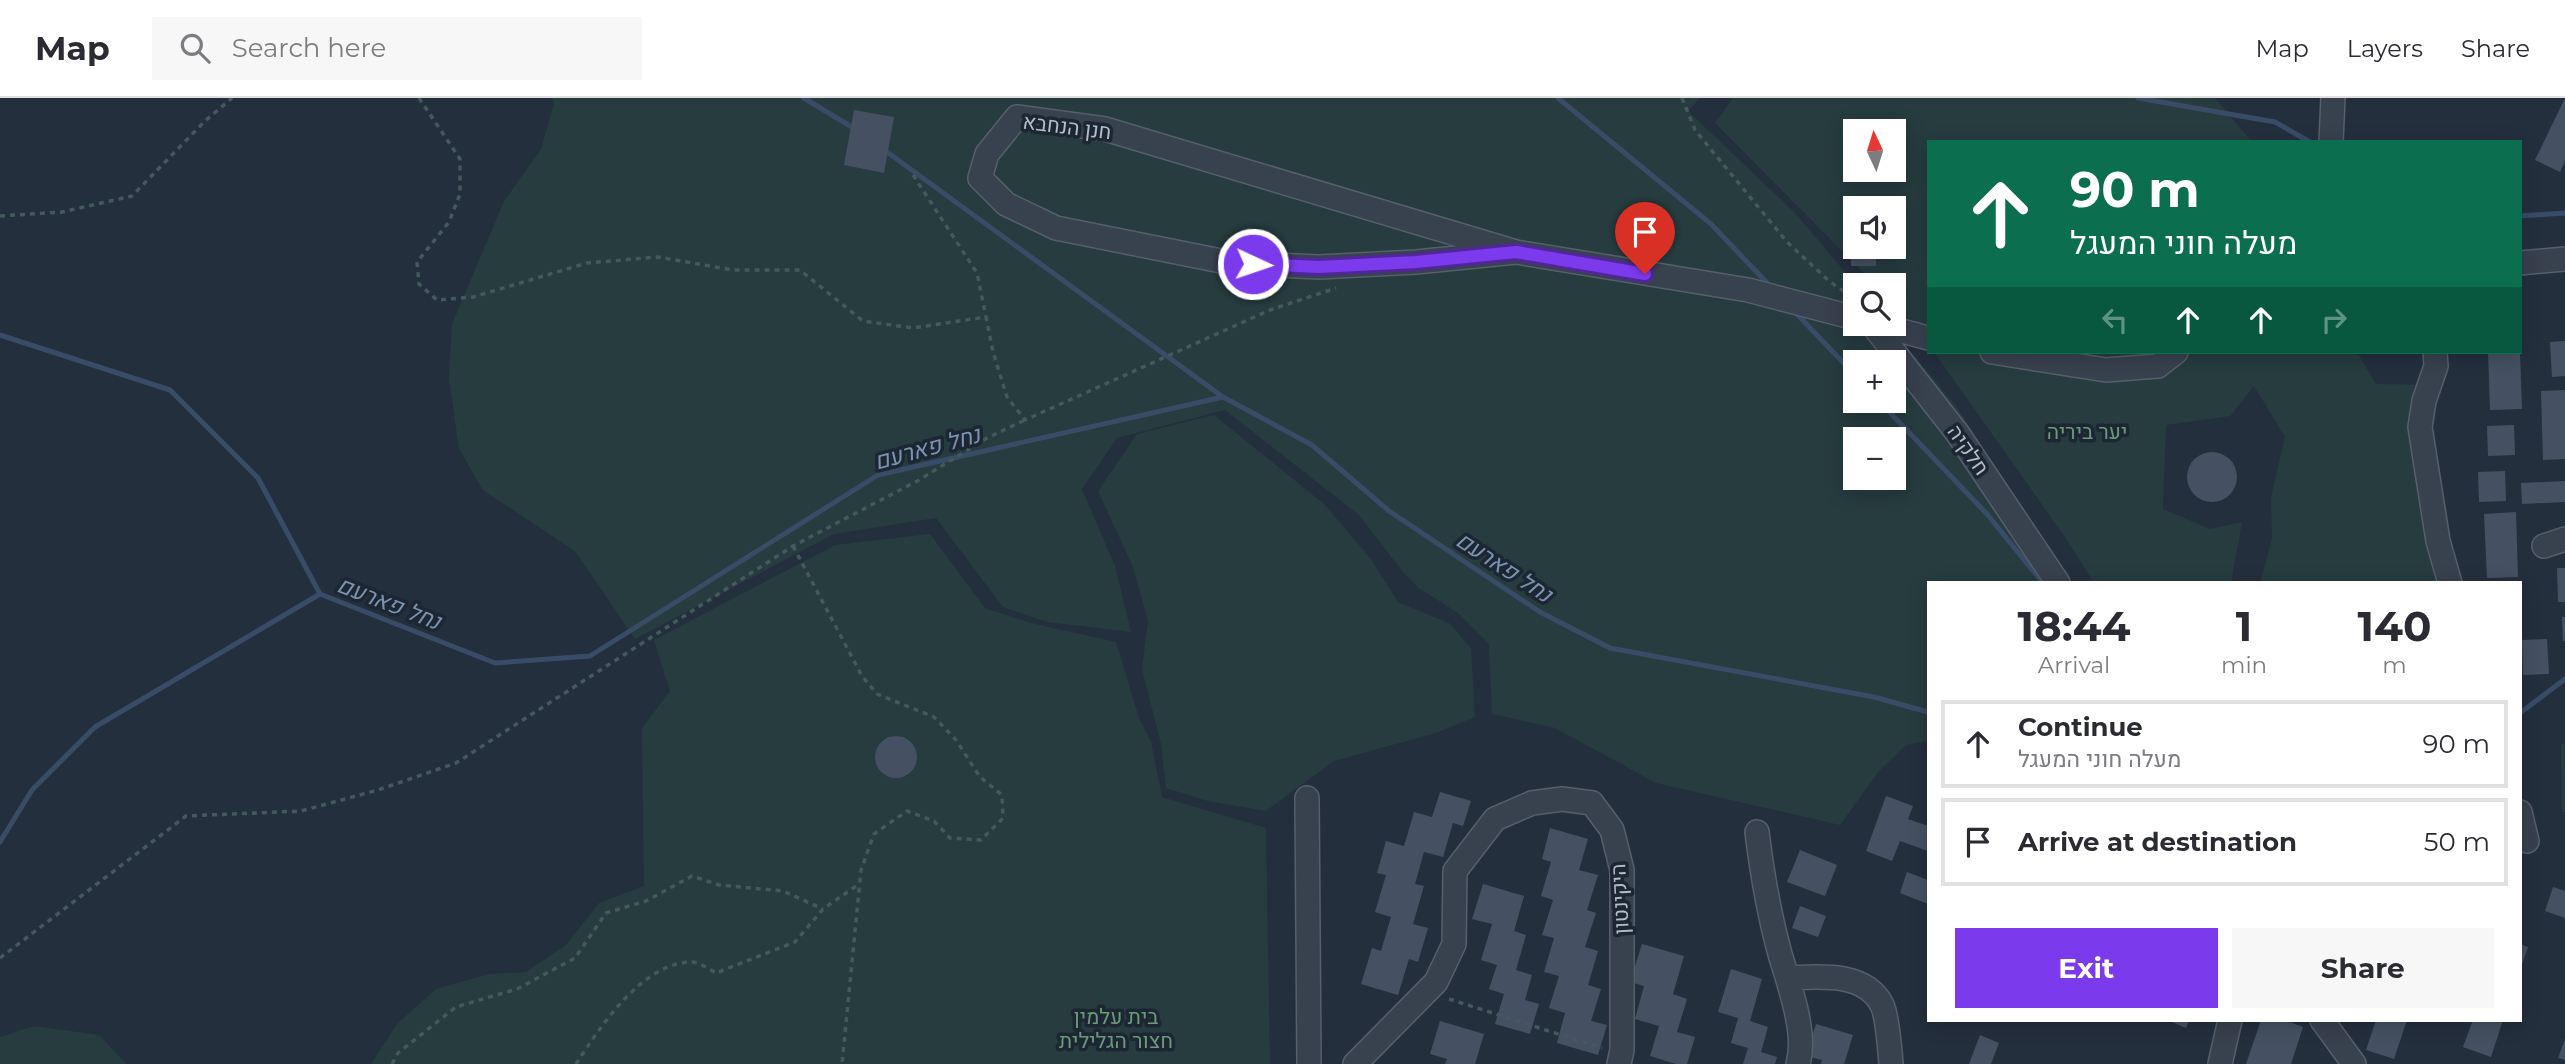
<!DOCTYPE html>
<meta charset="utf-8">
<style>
body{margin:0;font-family:Montserrat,Heebo,sans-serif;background:#f7f7f7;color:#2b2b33;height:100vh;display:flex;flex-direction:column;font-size:26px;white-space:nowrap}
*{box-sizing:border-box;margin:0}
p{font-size:23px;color:#7c7c81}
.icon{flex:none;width:38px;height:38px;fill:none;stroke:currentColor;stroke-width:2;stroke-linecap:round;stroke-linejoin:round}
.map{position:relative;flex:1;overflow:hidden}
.panel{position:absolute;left:1927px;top:483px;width:595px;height:441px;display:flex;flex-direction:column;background:#fff;border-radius:0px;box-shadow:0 4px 18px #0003}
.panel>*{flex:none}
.banner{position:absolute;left:1927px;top:42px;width:595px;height:214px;border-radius:0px;box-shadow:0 4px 18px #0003;background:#0b6e4f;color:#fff;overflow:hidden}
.needle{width:46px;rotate:356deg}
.controls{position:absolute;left:1843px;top:21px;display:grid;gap:14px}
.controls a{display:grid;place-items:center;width:63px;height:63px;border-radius:0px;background:#fff;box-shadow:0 4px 18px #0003;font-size:35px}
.pin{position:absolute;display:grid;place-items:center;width:60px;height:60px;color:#fff;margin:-72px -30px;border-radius:50% 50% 50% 0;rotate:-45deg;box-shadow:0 0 7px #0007}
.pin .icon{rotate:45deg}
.me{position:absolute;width:77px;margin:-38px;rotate:93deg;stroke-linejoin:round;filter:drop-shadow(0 0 5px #0008)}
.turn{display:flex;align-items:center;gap:24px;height:147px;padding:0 28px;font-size:32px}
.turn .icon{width:91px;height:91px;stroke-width:2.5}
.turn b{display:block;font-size:49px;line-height:60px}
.lanes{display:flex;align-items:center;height:66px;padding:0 28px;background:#0003;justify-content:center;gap:35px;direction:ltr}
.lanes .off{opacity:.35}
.eta{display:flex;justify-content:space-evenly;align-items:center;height:119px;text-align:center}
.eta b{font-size:42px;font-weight:700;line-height:49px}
.primary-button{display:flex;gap:14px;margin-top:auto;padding:14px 28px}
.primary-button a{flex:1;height:80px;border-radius:0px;background:#7c3aed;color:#fff;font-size:28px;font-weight:700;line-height:80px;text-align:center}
.primary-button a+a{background:#f7f7f7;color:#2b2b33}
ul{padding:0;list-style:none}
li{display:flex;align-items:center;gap:21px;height:88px;margin:0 14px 10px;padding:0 14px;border:4px solid #e1e1e2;border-radius:0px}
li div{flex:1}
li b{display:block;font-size:26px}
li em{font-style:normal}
header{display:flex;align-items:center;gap:42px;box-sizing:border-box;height:98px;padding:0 35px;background:#fff;border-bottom:2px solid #e1e1e2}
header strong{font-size:33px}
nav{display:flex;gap:38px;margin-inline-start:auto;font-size:24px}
.search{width:490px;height:63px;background:#f7f7f7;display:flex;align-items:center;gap:18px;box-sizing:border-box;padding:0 24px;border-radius:0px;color:#7c7c81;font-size:26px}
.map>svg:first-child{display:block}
.green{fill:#263c3f;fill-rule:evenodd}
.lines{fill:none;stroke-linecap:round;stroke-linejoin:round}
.stream{stroke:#394c67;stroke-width:5}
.building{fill:#455162}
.minor-casing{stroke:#565f6c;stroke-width:26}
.path{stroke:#44595c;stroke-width:3.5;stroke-dasharray:5 5;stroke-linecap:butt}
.minor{stroke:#38414e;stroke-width:23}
.route-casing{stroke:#51269a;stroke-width:18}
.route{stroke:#7c3aed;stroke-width:12}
.labels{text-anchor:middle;stroke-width:7;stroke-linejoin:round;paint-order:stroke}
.street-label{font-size:21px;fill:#b4bcc9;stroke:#1d2633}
.park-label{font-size:21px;fill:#6b9a76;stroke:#1d2633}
.water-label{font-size:23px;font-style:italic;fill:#7c92b1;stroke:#1d2633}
</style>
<header>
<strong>Map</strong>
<div class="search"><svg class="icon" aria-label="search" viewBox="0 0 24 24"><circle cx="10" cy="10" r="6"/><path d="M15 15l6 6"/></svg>Search here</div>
<nav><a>Map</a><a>Layers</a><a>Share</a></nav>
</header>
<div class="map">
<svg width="2565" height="966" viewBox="0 0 2565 966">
<rect width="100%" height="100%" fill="#242f3e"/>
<path class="green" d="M552,0H1700L1688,13L1796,116L1856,187L1855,226H1888L1956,308L2069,485H1928V643L1906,647L1879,673L1840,727L1656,685L1555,630L1492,616L1489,546L1458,515L1420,491L1403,474L1359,417L1225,312L1117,340L1082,391L1115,468L1131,534L1047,524L1003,509L936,420L834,436L635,541L575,453L483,392L459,351L449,281L452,226L504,103L541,51L554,6ZM1855,264H1894V303H1855ZM1855,341H1894V380H1855Z
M1733,0H2215L2252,44H1928V245L1894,206V187H1876L1715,25ZM1855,33H1894V72H1855ZM1855,110H1894V149H1855Z
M1934,254H2357L2376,286L2442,287L2416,365L2446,485H2260L2272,441L2271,399L2285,339L2254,288L2230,318L2166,327L2163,411L2210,431L2242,424L2231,485H2094L2067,442Z
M1214,317L1324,406L1371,461L1398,504L1449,525L1471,550L1475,619L1436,635L1334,663L1266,713L1208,703L1166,690L1161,646L1142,571L1148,523L1133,469L1098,393L1137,336Z
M930,436L985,510L1031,525L1116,544L1139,620L1151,644L1162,699L1266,730L1270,966H371L397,926L436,891L489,876L526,874L566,847L599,805L644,788L642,630L670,593L654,542L835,447Z
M2561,646H2565V714H2562Z
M34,928L99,937L127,966H0V939Z"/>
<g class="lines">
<path class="stream" d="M804,0L855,31
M1558,0L1711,126L1770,188
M2138,0L2275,24L2310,44
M883,51L1223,299
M2520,118L2565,115
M1794,213L1855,277
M0,237L170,292L258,380L320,496
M1879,303L1987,416L2043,485
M2520,615L2565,581
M0,744L32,692L95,629L320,496L495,565L590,558L878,377L1223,299L1312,347L1389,413L1540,514L1610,550L1874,599L1928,614"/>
</g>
<path class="building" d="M2565,0V63L2560,74L2535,62Z
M854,12L894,19L884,75L844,67Z
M1851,143H1855V149H1876V168H1851Z
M2565,243V278L2552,279L2550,244Z
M2488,254H2520L2522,311L2490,312Z
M2565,292V361L2543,362L2541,293Z
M2514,327L2515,357L2488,358L2487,328Z
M2187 379a25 25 0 1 1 50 0a25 25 0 1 1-50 0Z
M2505,373L2506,403L2479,404L2478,374Z
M2565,383V404L2522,406L2521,385Z
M2516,414L2518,479L2487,480L2484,416Z
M2557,470H2565V504H2558Z
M2562,519H2565V543H2563Z
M2547,541L2549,576L2523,577L2522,542Z
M875 659a21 21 0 1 1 42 0a21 21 0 1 1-42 0Z
M1440,694L1471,703L1463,728L1453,725L1443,759L1424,754L1415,786L1424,788L1413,826L1428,830L1418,864L1409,861L1398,897L1361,886L1372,850L1381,853L1391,819L1375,814L1386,777L1377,775L1386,743L1404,748L1414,714L1432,719Z
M1886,698L1913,708L1908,721L1928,728V753L1900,743L1892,763L1866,753Z
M1550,730L1588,741L1579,772L1598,777L1587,812L1596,815L1585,849L1598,853L1588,887L1601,891L1591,923L1607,927L1598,957L1557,945L1565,915L1549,910L1559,878L1544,874L1554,840L1542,837L1553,802L1541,798L1551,764L1542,761Z
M1800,752L1837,767L1825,798L1787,784Z
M1907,774L1928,782V806L1900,795Z
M1483,786L1524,798L1514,833L1526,837L1516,872L1532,877L1525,902L1539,906L1530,936L1495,926L1504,896L1489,891L1497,867L1481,862L1492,826L1472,821Z
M2553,789L2565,793V820L2545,813Z
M1800,808L1826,818L1818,839L1792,830Z
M1642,846L1684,858L1673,896L1687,901L1677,934L1695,939L1687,966H1676L1650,958L1659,928L1635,921L1644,888L1630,884Z
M2520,846L2528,849L2520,872Z
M1731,871L1762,881L1750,923L1768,929L1761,954L1777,959L1775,966H1743L1748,950L1731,945L1738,920L1718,914Z
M2167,922H2189L2186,930Z
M2261,922H2284L2303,929L2291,966H2246Z
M2376,922H2407L2394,961L2366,952Z
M2473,922H2503L2491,959L2463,949Z
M1440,923L1484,936L1475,966H1445L1447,961L1430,956Z
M1816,926L1853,937L1844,966H1821L1822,962L1806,958Z
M1980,937L1999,945L1991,966H1969Z
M2565,941V962L2558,960Z"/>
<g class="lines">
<g class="minor-casing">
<path id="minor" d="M2331,44L2333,0
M1516,154L1416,164L1319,169L1231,165L1056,130L1006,106L980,80L987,56L1017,19L1105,31L1516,154L1748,192L1855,220
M2520,165L2565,161
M1872,226L1958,336L2058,485
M1876,226L1928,240
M1992,254L2106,272L2158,268L2176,254
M2435,254L2436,268L2424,303L2420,329L2438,443L2450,485
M2544,448L2565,441
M1307,700L1309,966
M2520,714L2527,743
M1757,734C1762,775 1769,816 1780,856C1789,887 1807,934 1798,966
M1788,880C1818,879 1865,873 1882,907C1887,917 1890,953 1891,966
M2322,922L2354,966
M1355,966L1436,884L1454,846L1455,773L1495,721L1532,705L1562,701L1592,705L1612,732L1622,772V952L1619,966
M2220,966L2230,922"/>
</g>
<path class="path" d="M419,0L460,61V96L449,124L417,164L419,186L437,202L473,199L587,165L658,159L733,172H800L863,223L913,230L986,219L993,254L1007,299L1025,322L1270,212L1336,190
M1682,0L1695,32L1787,144L1829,183L1849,197
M913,77L977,175L986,219
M0,118L62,114L132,98L205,23L232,0
M793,448L862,578L877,596L934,619L956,642L980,679L1002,697L1003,720L981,742L950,740L934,723L907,713L874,736L861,772L842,966
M0,860L186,718L301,713L378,692L456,665L793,448L919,382L987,340L1025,322
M1449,901L1602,950
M392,966L398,955L456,909L517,891L575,860L606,815L646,803L692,778L719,787L783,793L823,811
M576,966C600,929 642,865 691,864C699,864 709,871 716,875L795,844L823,811L859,786"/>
<use href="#minor" class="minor"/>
</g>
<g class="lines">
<g class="route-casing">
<path id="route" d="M1253,166L1319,169L1416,164L1516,154L1645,176"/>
</g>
<use href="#route" class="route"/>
</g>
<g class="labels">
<g class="street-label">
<text transform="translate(1067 29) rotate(7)" y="7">חנן הנחבא</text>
<text transform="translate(1968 352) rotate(55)" y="7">חלקיה</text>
<text transform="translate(1620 801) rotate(-93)" y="7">היקינטון</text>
</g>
<g class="park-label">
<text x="2087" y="341">יער ביריה</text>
<text x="1116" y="926">בית עלמין<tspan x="1116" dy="24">חצור הגלילית</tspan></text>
</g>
<g class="water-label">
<text transform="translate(927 350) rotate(-15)" y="8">נחל פארעם</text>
<text transform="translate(1504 469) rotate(33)" y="8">נחל פארעם</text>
<text transform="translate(389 505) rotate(21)" y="8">נחל פארעם</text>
</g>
</g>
</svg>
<div class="controls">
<a><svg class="needle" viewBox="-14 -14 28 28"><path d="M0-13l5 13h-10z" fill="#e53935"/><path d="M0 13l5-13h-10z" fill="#7c7c81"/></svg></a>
<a><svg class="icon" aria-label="sound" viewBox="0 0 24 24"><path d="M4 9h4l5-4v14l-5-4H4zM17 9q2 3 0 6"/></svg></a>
<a><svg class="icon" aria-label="search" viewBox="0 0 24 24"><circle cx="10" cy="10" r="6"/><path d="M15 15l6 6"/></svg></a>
<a>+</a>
<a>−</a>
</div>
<div class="pin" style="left:1645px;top:176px;background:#d93025"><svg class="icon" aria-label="arrive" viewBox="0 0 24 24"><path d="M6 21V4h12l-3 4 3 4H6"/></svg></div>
<svg class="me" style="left:1253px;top:166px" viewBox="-20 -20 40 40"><circle r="17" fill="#7c3aed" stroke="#fff" stroke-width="3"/><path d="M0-11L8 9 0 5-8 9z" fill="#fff"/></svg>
<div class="banner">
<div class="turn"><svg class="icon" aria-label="ahead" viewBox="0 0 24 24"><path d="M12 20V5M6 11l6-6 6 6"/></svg><div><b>90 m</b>מעלה חוני המעגל</div></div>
<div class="lanes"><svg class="icon off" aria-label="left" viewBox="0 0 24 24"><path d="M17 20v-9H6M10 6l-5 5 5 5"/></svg><svg class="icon" aria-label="ahead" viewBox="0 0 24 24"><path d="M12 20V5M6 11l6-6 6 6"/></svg><svg class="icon" aria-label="ahead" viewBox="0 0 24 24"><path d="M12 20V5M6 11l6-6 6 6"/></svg><svg class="icon off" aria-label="right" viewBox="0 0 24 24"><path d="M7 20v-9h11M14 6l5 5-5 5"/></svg></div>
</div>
<section class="panel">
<div class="eta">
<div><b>18:44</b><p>Arrival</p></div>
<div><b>1</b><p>min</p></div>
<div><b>140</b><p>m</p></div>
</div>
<ul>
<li><svg class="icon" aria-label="ahead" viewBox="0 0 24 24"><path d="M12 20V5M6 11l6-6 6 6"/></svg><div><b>Continue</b><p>מעלה חוני המעגל</p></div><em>90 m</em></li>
<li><svg class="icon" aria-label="arrive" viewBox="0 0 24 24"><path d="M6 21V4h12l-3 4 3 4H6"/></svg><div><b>Arrive at destination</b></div><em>50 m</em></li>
</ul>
<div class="primary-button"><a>Exit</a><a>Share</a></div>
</section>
</div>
